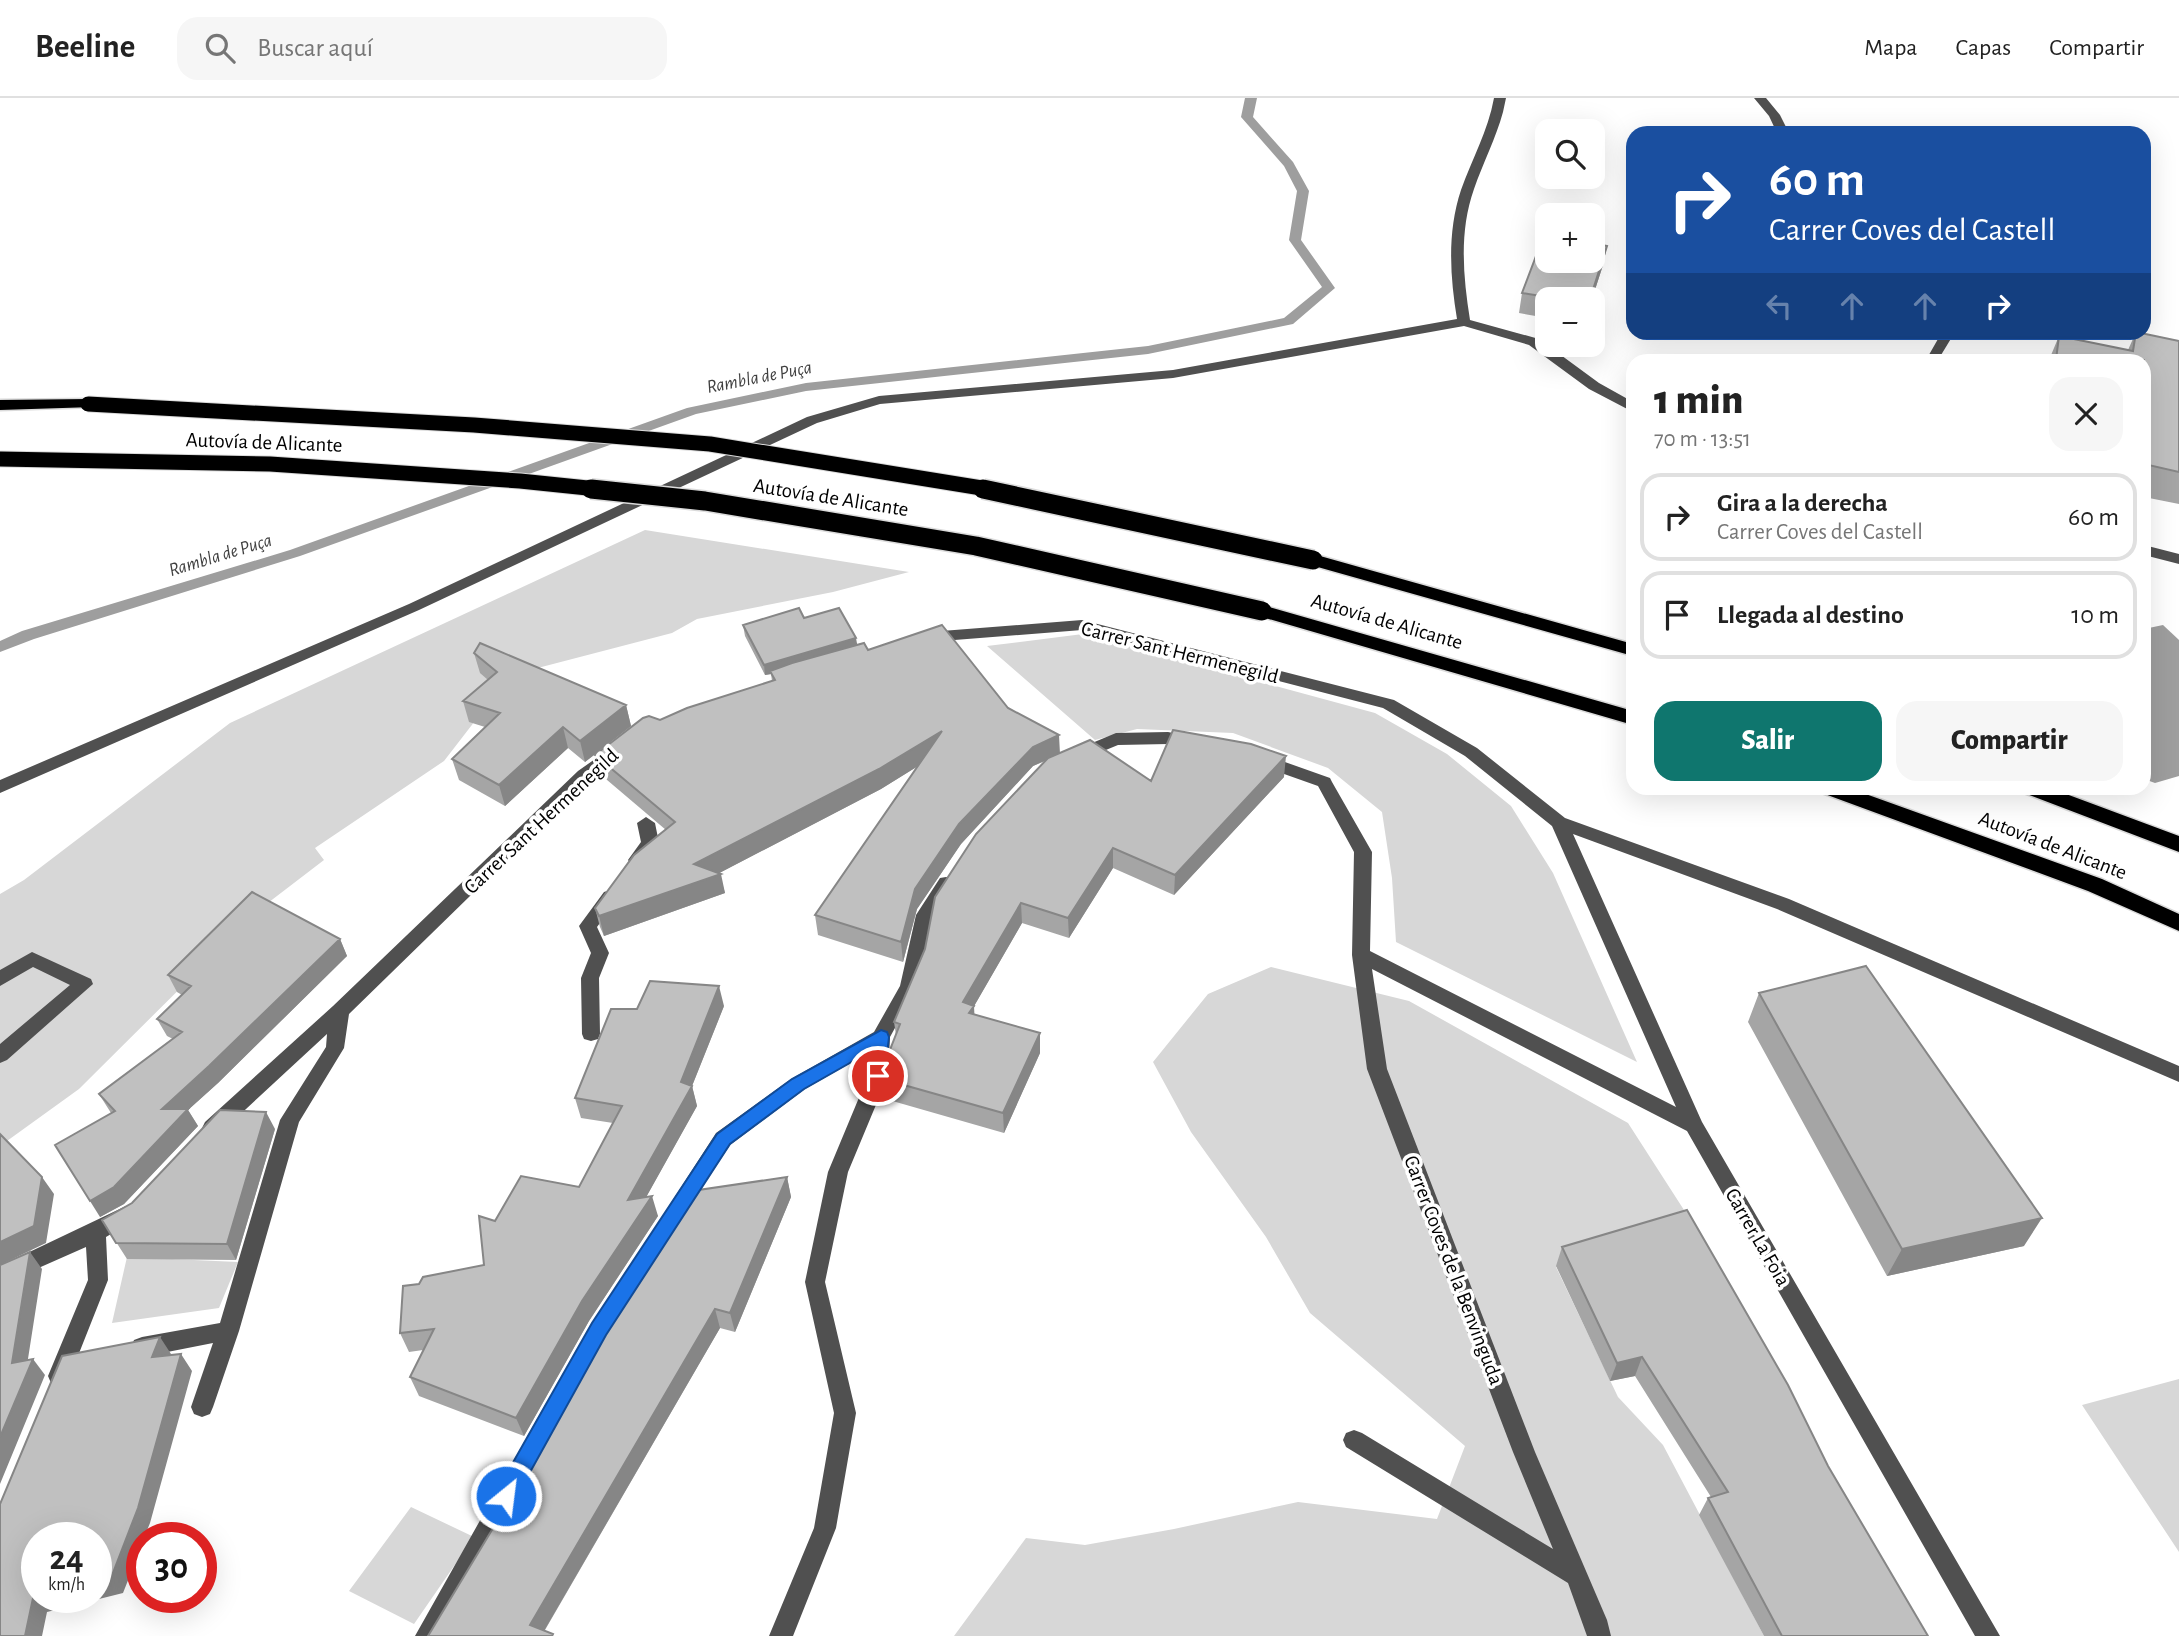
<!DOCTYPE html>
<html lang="es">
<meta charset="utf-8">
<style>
body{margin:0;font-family:"Alegreya Sans",sans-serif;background:#f6f6f6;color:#222;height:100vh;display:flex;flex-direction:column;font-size:26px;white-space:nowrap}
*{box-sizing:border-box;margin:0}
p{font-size:23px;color:#767676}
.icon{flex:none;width:38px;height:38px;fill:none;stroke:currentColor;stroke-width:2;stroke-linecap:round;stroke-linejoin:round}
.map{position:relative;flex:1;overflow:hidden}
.details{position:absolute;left:1626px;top:256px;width:525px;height:441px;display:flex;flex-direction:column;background:#fff;border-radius:21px;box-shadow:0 7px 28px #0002}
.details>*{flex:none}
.hud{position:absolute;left:1626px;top:28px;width:525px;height:214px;border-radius:21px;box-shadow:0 7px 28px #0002;background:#1a4fa0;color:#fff;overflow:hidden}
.buttons{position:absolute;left:1535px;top:21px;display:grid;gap:14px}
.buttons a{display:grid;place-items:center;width:70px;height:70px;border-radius:14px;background:#fff;box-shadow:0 7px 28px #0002;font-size:35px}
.speed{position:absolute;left:21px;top:1424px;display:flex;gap:14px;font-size:35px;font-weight:700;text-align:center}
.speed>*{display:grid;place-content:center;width:91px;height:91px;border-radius:50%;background:#fff;box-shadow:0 7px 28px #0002;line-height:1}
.speed small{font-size:18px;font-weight:400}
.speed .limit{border:10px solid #d22;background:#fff;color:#111}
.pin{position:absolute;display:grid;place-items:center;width:60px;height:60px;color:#fff;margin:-30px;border:4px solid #fff;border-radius:50%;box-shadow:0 2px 7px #0007}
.me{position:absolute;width:77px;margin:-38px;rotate:29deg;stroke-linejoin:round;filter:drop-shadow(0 0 5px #0008)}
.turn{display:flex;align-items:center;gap:24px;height:147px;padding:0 28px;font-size:32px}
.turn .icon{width:91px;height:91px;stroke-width:2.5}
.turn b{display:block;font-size:49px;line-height:60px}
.lanes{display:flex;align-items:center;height:66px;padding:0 28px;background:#0003;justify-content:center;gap:35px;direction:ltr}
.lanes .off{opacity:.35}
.round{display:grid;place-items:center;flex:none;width:74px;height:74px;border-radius:21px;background:#f6f6f6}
.summary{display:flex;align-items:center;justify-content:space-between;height:119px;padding:0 28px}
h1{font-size:42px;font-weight:800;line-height:52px}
.action{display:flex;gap:14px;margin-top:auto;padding:14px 28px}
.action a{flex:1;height:80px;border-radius:21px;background:#0f766e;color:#fff;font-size:28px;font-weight:800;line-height:80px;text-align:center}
.action a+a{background:#f6f6f6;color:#222}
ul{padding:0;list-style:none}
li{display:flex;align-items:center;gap:21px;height:88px;margin:0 14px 10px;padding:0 14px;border:4px solid #e0e0e0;border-radius:21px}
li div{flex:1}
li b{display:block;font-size:26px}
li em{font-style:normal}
header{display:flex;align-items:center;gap:42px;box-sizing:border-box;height:98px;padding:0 35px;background:#fff;border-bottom:2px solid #e0e0e0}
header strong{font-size:33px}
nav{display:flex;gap:38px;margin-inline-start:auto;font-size:24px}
.search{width:490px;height:63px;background:#f6f6f6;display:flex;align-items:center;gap:18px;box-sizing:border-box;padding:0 24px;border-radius:21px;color:#767676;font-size:26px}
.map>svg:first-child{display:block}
.green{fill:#d7d7d7}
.water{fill:#9e9e9e}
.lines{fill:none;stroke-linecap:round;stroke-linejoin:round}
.stream{fill:#9e9e9e;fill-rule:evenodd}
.highway-casing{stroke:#dbdbdb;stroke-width:3}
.minor{fill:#505050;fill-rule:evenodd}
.highway{fill:#000;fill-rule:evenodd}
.highway-bridge-far1-casing{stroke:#dbdbdb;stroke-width:17;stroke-linecap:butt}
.highway-bridge-casing{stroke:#dbdbdb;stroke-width:22;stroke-linecap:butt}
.highway-bridge-far1{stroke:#000;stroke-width:15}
.highway-bridge{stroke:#000;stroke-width:19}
.wall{fill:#a5a5a5}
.shaded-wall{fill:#868686}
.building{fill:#c0c0c0;stroke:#868686;stroke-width:2}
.route{fill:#1a73e8;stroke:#114b97;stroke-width:2}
.labels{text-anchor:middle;stroke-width:7;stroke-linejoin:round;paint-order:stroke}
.far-water-label{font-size:19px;font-style:italic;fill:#3f3f3f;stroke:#fff}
.street-label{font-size:21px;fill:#000;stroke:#fff}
</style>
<header>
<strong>Beeline</strong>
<div class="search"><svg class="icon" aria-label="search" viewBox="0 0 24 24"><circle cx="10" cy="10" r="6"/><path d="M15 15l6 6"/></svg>Buscar aquí</div>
<nav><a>Mapa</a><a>Capas</a><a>Compartir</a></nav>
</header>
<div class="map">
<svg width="2179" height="1538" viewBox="0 0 2179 1538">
<rect width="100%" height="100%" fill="#fff"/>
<path class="green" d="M645,432L909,474L833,494L697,521L672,535L530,572L485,610L444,663L315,750L324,762L260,811L79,991L0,1048V796L24,782L230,625Z
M1083,536L1375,615L1447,656L1511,708L1553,775L1637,964L1396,844L1392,780L1382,714L1328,670L1233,635L1137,631L1095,642L987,548Z
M1271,869L1409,903L1628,1025L1693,1126L1556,1169L1618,1299L1663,1347L1764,1538H954L1026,1440L1085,1447L1174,1431L1298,1404L1437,1421L1465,1348L1310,1215L1266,1139L1191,1034L1153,964L1208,896Z
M127,1159L238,1164L219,1210L112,1225Z
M2179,1281V1454L2082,1307Z
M411,1409L474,1439L414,1526L349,1493Z"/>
<path class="water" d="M2163,527L2179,542V678L2155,685L2144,681V531Z"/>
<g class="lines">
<path class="stream" d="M1245,0H1257L1253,19L1293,64L1309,93L1301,142L1335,190L1293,226L1148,256L806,293L696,316L300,458L34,541L0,554V543L22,533L290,452L687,310L806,285L1148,248L1284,220L1322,189L1289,142L1297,93L1284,68L1241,19Z"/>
<g class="highway-casing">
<path id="highway" d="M88,301L96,306L94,309L0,312V302Z
M1313,456L1633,546V558L1307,466L1304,462Z
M1262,507L1633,613V627L1255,517L1253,513Z
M1819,690H1849L2102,781L2179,816V833L2088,793L1822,695Z
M2021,690H2050L2179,738V754L2024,695Z"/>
</g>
<path class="minor" d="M1494,0H1506L1503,14C1496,40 1483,65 1474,91C1459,133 1463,178 1470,222L1539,241L1599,285L1633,304V314L1589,291L1529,247L1464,228L1173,280L880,306L817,325L419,512L0,695V682L409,506L807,319L879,298L1173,272L1457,221C1450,179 1447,134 1461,92C1472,61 1488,33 1494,0Z
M1754,0H1766L1780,17L1789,35H1777L1769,18Z
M1942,234H1955L1938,262H1926Z
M2144,447L2179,456V466L2144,457Z
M1082,522L1394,602L1477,650L1565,720L1789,801L2179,968V984L1777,811L1573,736L1702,1024L2000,1538H1975L1687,1033L1372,871L1387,971L1535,1354L1607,1522L1611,1538H1587L1568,1485L1346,1349L1343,1342L1346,1335L1354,1332L1362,1335L1553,1451L1513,1354L1367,971L1352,857L1354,754L1318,688L1256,666L1254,662L1256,658H1268L1330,680L1332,684L1372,754L1370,853L1676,1009L1552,728L1465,658L1383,610L1082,532L929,544L921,539L929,534Z
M1168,634L1197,640L1199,644L1191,650L1168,646L1118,647L1079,663L1071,657L1073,653L1116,635Z
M615,647L623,653L621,657L590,681L349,916L344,950L299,1024L239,1233L213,1309L210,1316L202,1319L194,1316L191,1309L213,1245L142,1259L134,1256L131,1249L134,1242L142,1239L220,1225L280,1022L326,949L327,936L219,1036L212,1038L205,1036L202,1030L205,1024L333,908L578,673Z
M646,719L655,725L659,745C652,756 645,771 631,766L628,762L641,744L637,725Z
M946,779L952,780L955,785L934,818L918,888L890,939L888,978L848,1074L825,1184L856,1315L836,1430L793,1538H769L814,1430L834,1315L805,1184L828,1074L868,978L870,954L805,991L730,1047L684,1117L677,1120L670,1117L667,1111L716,1035L791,981L874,934L900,888L916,817L940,780Z
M610,792L616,794L619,799L597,829L609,855L599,880L600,936L598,941L591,943L584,941L582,936L581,880L591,855L579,828L604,794Z
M32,854L91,881L93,886L7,962L0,965V946L70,887L33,869L0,888V872Z
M126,1108L133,1111L136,1117L133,1123L106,1139L108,1182L70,1278L67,1285L59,1288L51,1285L48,1278L88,1182L86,1149L0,1187V1168Z
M553,1304L561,1307L564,1314L561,1321L440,1538H415L545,1307Z"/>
<use href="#highway" class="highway"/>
<g class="highway-bridge-far1-casing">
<path id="highway-bridge-far1" d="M88,306L474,327L710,346L994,392
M0,361L270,366L520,383L607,392"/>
</g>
<g class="highway-bridge-casing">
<path id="highway-bridge" d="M591,391L705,403L976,448L1262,513
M983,391L1313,462"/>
</g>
<use href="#highway-bridge-far1" class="highway-bridge-far1"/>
<use href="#highway-bridge" class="highway-bridge"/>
</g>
<path class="wall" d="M1603,167L1592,201H1547V220L1519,215L1522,195Z
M2136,234L2179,243V406L2144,399V262H2049L2059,238L2128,252Z
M804,520L868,552L1008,610L1060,655L1151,683L1284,679L1174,797L1113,770L1069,840L1022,825L974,908V917L1040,955L1004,1035L882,1000L879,980L896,937L894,924L1045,663L1033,668L961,746L917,811L903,864L818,837L815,817L918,668L881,691L719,775L725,795L604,838L600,829L595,810L666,732L600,676L595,657L660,622L772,583L771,576L765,577L745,538L743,527Z
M474,555L626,607L631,628L585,664L568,650L505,708L459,682L452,661L485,629L469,624L463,603L488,582L480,575Z
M340,841L347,858L218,985L188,1012L198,1028L124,1106L100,1119L111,1015L99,996L173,941L167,938L157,921L182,897L177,894L168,877Z
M1759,895L2024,1148L1887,1178L1748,924Z
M724,908L692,988L697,1008L646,1099L658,1118L589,1223L524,1338L419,1298L410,1279L423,1252L409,1254L400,1235L419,1186L484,1167L579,1089L613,1025L581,1020L575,1000Z
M275,1031L236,1162L127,1161L102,1122Z
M787,1079L791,1099L735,1234L720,1230L545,1532L428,1538L546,1342L541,1330Z
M1562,1149L1828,1368L1928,1538H1764L1699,1417L1708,1400L1711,1399L1635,1278L1610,1283L1556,1168Z"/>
<path class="shaded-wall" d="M1607,148L1603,167L1592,201H1590Z
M856,540L858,551L770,573L771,576L765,577L764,567Z
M626,607L631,628L585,664L580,643Z
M563,629L568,650L505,708L499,687Z
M942,633L944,652L881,691L708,781L721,776L725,795L604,838L599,818Z
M1059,637L1060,656L1033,668L961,746L917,811L903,864L901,844L915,791L959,726L1033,649Z
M1286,658L1284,679L1174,797L1175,777Z
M1113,750V770L1069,840L1068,820Z
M1021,805L1022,825L973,910L974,908L975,928L963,904Z
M340,841L347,858L218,985L188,1012L198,1028L124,1106L100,1119L90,1103L162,1011Z
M719,888L724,908L692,988L697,1008L634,1121L628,1102L681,984Z
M1040,935V955L1004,1035L1003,1015Z
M266,1014L275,1031L236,1162L227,1146Z
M42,1079L54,1096L46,1145L0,1167V1144Z
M787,1079L791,1099L735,1234L730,1215Z
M652,1098L658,1118L589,1223L524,1338L516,1320L582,1203Z
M2042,1120L2024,1148L1887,1178L1902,1151Z
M30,1154L42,1171L25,1280L33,1261L45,1277L0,1386V1339Z
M715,1211L720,1230L541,1538L530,1527Z
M160,1239L171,1256L163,1276L152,1259Z
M181,1256L192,1273L150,1425L144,1440H142V1447L123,1495L47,1514L42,1538H25L33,1500H96V1484Z
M1642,1259L1635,1278L1610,1283L1617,1265Z"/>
<path class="building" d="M1544,137L1547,138V163H1592V145L1607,148L1590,201H1559L1522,195Z
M2136,234L2179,243V374L2144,366V262H2056L2059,238L2133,253Z
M799,510L804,520L839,510L856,540L764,567L743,527Z
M942,527L1008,610L1059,637L1033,649L959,726L915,791L901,844L815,817L942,633L879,671L694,766L721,776L599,818L595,810L634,757L675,724L595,657L643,620L649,618L660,622L687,610L775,582L770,573L792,565L864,545L868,552Z
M480,545L626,607L580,643L563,629L499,687L452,661L500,615L463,603L497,574L474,555Z
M1173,632L1251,646L1286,658L1175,777L1113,750L1068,820L1021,805L963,904L974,908L969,915L1040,935L1003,1015L879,980L900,926L894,924L925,851L935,799L976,736L1048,660L1090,642L1151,683Z
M252,794L340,841L209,968L162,1011H188L114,1089L90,1103L55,1047L115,1013L99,996L182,934L157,921L191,888L168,877Z
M1866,868L2042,1120L1902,1151L1759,895Z
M650,883L719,888L681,984L692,988L628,1102L652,1098L582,1203L516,1320L410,1279L434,1231L400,1235L403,1188L419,1186L423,1179L484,1167L479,1118L495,1123L521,1078L579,1089L622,1008L575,1000L611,911H637Z
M220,1012L266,1014L227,1146L116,1145L102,1122L132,1105Z
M0,1036L42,1079L34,1128L0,1144Z
M787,1079L730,1215L715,1211L530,1527L553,1536L552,1538H428L551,1334L541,1330L603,1220L685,1094Z
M1687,1112L1788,1287L1828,1368L1928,1538H1782L1708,1400L1728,1394L1642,1259L1617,1265L1562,1149Z
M30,1154L12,1265L33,1261L0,1339V1167Z
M160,1239L152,1259L181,1256L138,1410L111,1480L96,1484V1440H37V1499L33,1500L25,1538H0V1406L62,1258Z"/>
<path class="route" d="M881,932L887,934L889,939L884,983H872L869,978L871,953L804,991L730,1046L606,1237L513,1405L506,1408L498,1405L495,1398L498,1391L592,1225L717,1036L792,981Z"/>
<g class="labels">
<g class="far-water-label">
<text transform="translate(759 278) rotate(-11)" y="7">Rambla de Puça</text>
<text transform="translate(220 456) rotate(-17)" y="7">Rambla de Puça</text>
</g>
<g class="street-label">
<text transform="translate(264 344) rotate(2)" y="7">Autovía de Alicante</text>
<text transform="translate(831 399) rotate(9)" y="7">Autovía de Alicante</text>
<text transform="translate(1387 523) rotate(16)" y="7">Autovía de Alicante</text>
<text transform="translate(1180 554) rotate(14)" y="7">Carrer Sant Hermenegild</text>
<text transform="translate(541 723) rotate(-43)" y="7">Carrer Sant Hermenegild</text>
<text transform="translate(2053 747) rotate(21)" y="7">Autovía de Alicante</text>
<text transform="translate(1758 1139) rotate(60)" y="7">Carrer La Foia</text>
<text transform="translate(1454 1172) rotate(69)" y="7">Carrer Coves de la Benvinguda</text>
</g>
</g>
</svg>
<div class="buttons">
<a><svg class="icon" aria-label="search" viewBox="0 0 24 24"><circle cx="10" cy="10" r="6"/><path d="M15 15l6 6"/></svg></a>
<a>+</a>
<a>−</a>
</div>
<div class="speed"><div>24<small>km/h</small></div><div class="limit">30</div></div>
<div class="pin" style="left:878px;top:978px;background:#d93025"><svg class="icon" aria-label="arrive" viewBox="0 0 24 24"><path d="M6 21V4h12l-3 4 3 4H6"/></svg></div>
<svg class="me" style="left:506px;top:1398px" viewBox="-20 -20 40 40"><circle r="17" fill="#1a73e8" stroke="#fff" stroke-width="3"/><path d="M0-11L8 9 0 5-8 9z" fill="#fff"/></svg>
<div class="hud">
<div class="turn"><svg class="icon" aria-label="right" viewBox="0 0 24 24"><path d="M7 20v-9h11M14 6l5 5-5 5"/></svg><div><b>60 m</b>Carrer Coves del Castell</div></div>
<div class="lanes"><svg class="icon off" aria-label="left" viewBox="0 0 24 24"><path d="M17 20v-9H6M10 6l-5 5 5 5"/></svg><svg class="icon off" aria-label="ahead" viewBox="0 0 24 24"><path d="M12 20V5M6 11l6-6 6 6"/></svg><svg class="icon off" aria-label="ahead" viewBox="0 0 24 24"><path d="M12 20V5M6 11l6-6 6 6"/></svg><svg class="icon" aria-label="right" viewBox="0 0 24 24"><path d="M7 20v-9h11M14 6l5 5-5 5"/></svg></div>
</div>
<section class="details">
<div class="summary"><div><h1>1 min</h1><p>70 m · 13:51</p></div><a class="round"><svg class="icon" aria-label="close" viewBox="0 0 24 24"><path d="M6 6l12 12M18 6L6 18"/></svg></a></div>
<ul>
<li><svg class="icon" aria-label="right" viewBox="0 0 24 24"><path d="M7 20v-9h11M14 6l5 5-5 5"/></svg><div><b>Gira a la derecha</b><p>Carrer Coves del Castell</p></div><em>60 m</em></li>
<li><svg class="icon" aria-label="arrive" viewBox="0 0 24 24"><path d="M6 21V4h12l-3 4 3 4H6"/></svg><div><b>Llegada al destino</b></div><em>10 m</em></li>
</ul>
<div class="action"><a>Salir</a><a>Compartir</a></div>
</section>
</div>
